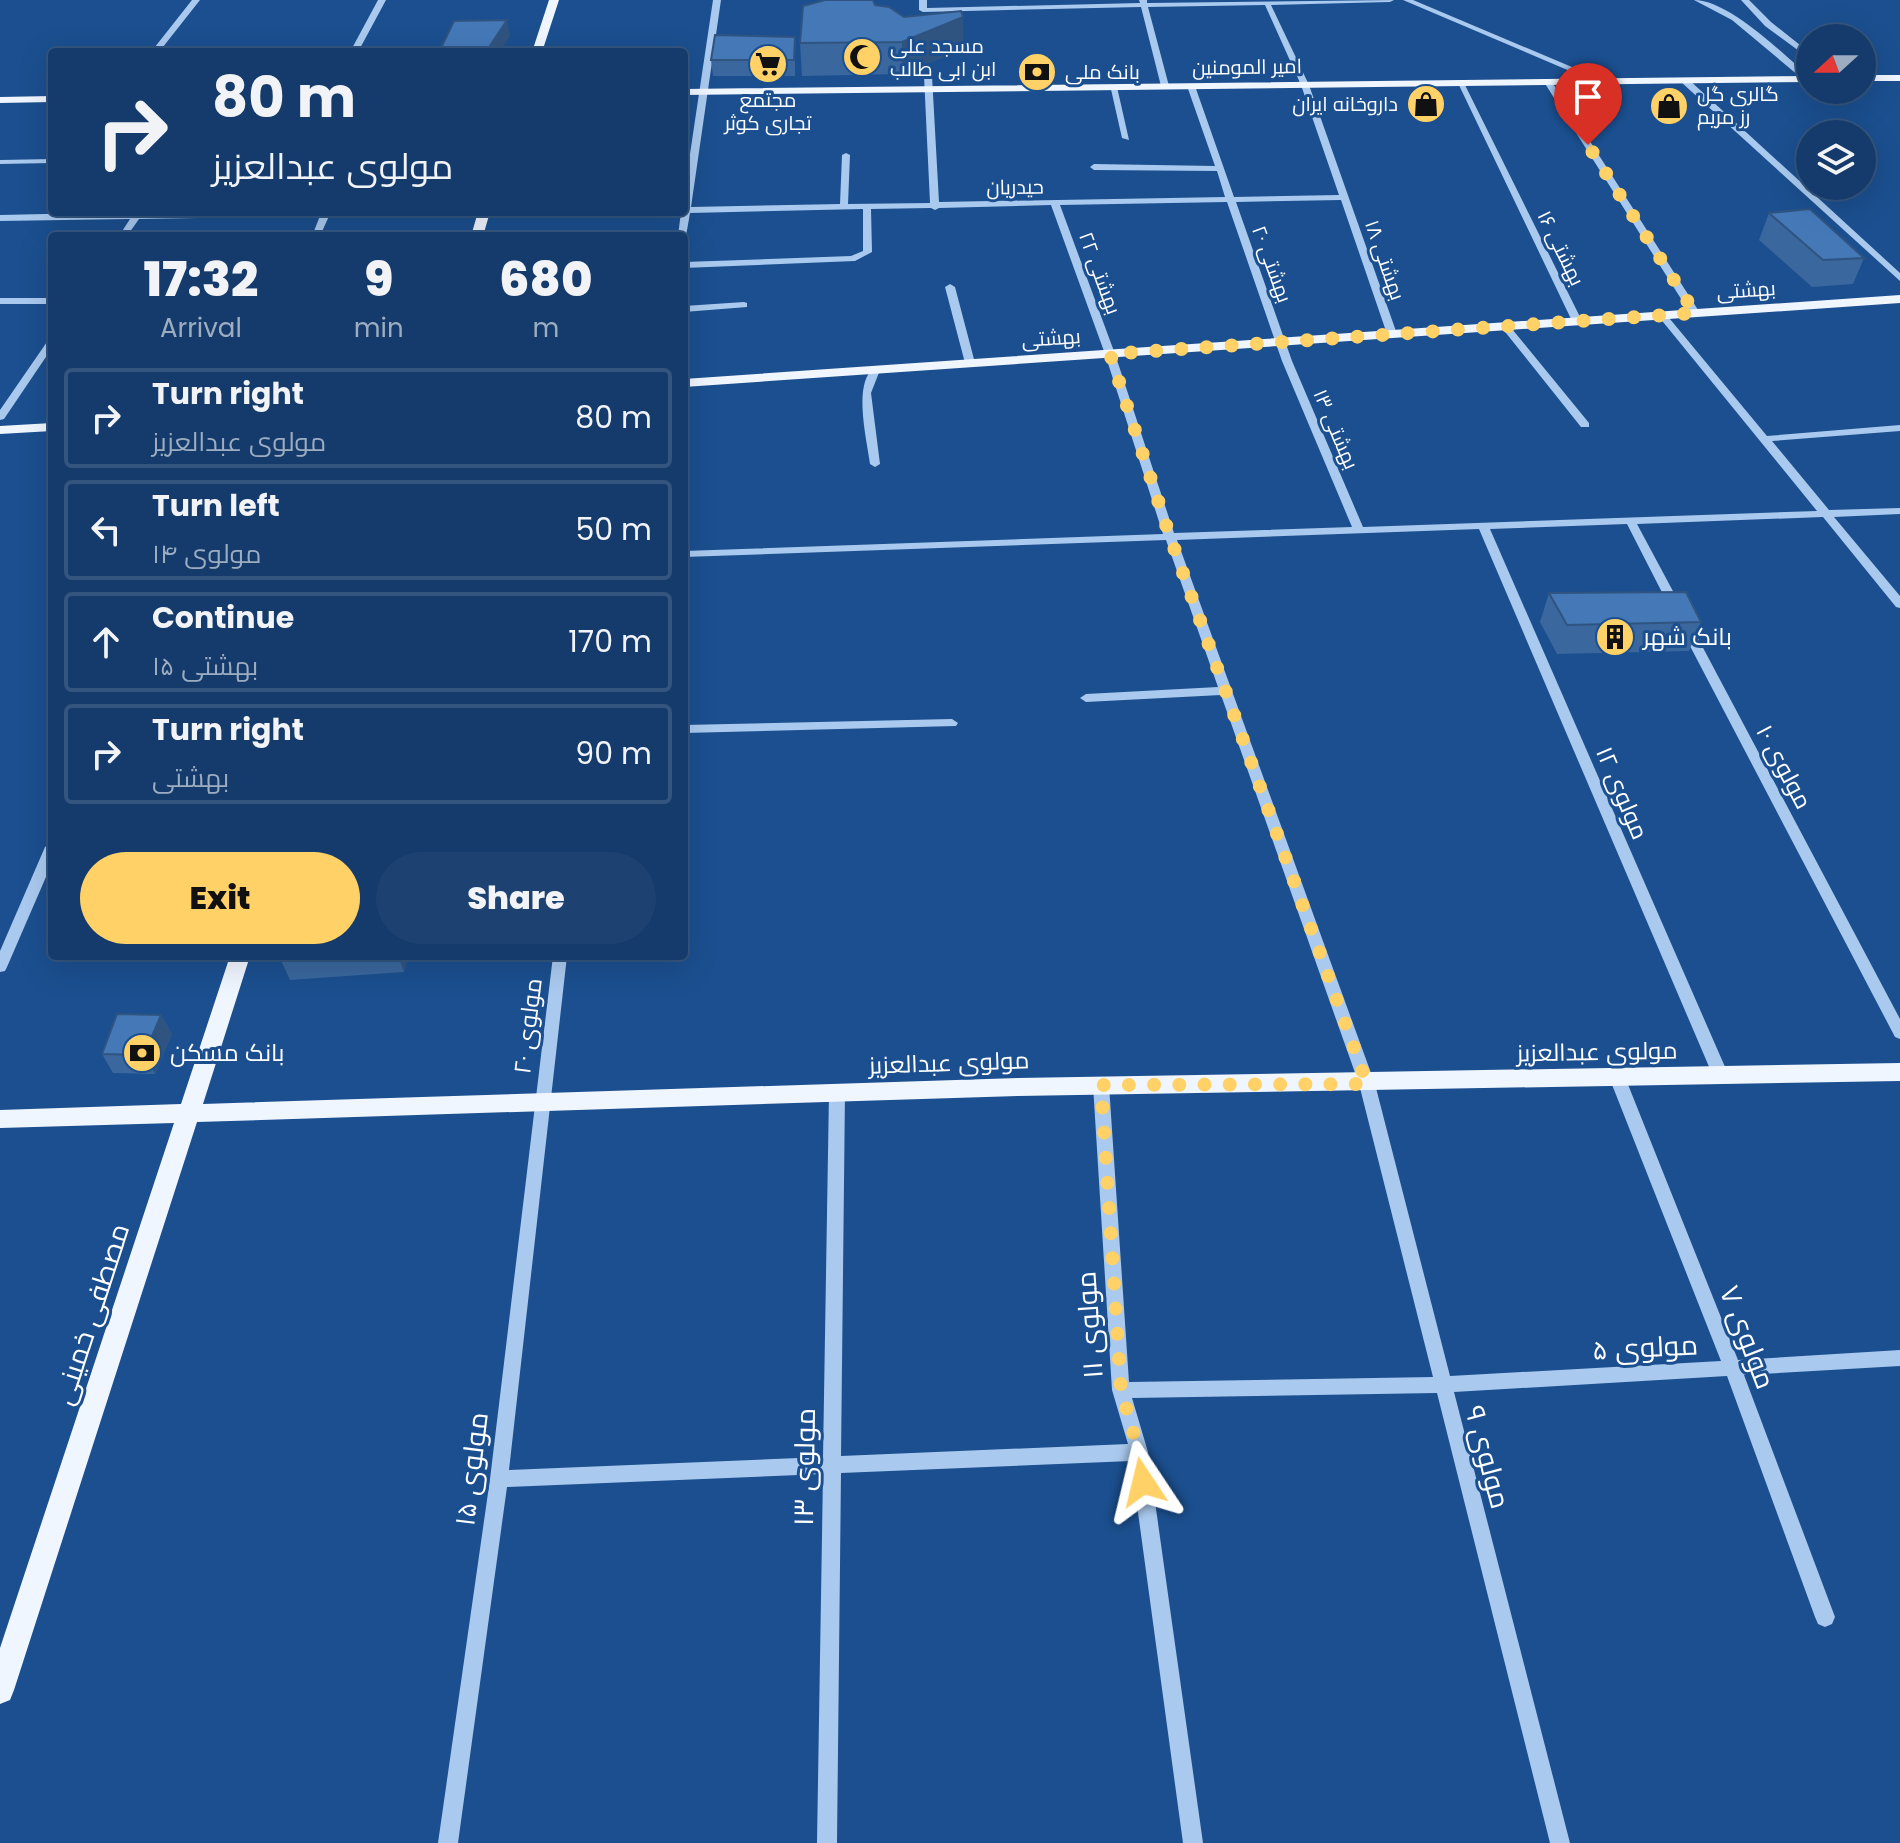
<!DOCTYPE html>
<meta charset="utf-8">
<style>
body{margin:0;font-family:Poppins,Cairo,sans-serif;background:#1d4271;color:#f1f3f6;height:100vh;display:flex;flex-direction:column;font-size:30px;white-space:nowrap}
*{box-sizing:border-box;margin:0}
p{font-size:26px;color:#9dadc1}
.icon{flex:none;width:44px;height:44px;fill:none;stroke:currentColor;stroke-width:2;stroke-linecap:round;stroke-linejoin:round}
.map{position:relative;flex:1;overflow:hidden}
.drawer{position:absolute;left:48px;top:232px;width:640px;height:728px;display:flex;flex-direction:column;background:#143b6b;border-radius:8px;box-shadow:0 8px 32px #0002,0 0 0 2px #33557e}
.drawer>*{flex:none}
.banner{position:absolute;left:48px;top:48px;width:640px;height:168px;border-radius:8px;box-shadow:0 8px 32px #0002,0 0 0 2px #33557e;background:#143b6b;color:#f1f3f6;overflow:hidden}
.needle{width:52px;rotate:249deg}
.controls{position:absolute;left:1796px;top:24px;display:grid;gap:16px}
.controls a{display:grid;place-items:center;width:80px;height:80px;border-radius:50%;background:#143b6b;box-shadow:0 8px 32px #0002,0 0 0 2px #33557e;font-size:40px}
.pin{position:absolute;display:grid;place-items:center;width:68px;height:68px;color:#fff;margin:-82px -34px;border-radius:50% 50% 50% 0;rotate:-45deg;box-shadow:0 0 8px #0007}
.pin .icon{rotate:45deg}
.me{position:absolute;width:88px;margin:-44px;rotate:350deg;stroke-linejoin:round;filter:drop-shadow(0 0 6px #0008)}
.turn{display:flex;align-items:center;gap:28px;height:168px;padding:0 32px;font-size:36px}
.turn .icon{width:104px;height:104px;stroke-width:2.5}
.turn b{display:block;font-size:56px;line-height:68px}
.eta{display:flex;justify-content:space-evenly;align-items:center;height:136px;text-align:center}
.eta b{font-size:48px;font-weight:800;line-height:56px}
.cta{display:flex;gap:16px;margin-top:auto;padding:16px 32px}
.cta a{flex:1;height:92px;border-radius:48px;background:#ffd166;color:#111;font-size:32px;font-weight:800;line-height:92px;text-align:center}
.cta a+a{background:#1d4271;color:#f1f3f6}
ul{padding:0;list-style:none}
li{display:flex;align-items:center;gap:24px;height:100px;margin:0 16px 12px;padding:0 16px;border:4px solid #33557e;border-radius:8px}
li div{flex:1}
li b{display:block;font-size:30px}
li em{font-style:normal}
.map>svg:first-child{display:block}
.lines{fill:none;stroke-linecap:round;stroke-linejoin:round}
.minor{fill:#a9c9ee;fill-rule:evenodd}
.major{fill:#f0f6ff;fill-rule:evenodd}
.wall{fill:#3a679d}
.shaded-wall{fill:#305480}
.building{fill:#4478b7;stroke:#305480;stroke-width:2}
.route{stroke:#ffd166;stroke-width:14;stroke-dasharray:0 25.2}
.labels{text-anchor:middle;stroke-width:6;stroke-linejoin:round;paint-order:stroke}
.far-poi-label{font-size:20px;fill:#fff;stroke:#1b4f8f;text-anchor:start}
.far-street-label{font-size:20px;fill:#fff;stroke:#1b4f8f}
.poi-label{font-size:24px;fill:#fff;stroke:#1b4f8f;text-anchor:start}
.street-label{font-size:24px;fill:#fff;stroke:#1b4f8f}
.near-street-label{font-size:28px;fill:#fff;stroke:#1b4f8f}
</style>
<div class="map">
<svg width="1900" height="1843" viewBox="0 0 1900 1843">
<rect width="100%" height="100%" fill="#1b4f8f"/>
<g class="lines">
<path class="minor" d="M192,0H200L159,52H151Z
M378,0H386L358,52H350Z
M713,0H721L691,207L840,204L842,155L846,153L850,155L848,204L930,203L924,76L928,74L932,76L939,202L1225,197L1217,171L1094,170L1090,167L1094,164L1215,166L1187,86L1191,84L1195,86L1234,197L1339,195L1301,85L1265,5L1148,7L1169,86L1165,88L1161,86L1141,7L923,12L919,10V0H927V8L1140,3L1139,0H1147V3L1394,0L1390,2L1271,5L1309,85L1397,334L1395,336L1387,334L1341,200L1236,202L1292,361L1363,527L1817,511L1659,317V313H1665L1767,436L1900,425V431L1772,441L1829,510L1900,508V514L1834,517L1900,596V608L1896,607L1823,517L1637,524L1682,608L1676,612L1670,608L1627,524L1490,529L1729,1076L1726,1080L1721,1082L1716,1080L1713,1076L1479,529L1177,540L1375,1084L1450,1376L1721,1361L1609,1077L1612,1073L1617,1071L1622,1073L1625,1077L1738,1360L1900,1350V1366L1744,1375L1835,1617L1832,1624L1825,1627L1818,1624L1815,1617L1727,1376L1454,1392L1570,1843H1550L1437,1393L1132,1398L1148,1452L1203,1843H1183L1131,1461L841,1473L837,1843H817L823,1474L507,1487L458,1843H438L490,1479L553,956H567L509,1470L823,1457L829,1092L832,1088L837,1086L842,1088L845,1092L841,1456L1128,1444L1112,1390L1093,1085L1096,1081L1101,1079L1106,1081L1109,1085L1129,1382L1433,1377L1359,1084L1221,695L1086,702L1080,698L1086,694L1218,687L1166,540L684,557V551L1163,534L1105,354L1051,205L939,208L935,210L931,208L871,209L872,252L855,261L684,268V262L851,256L863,251V209L690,213L686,236L684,238V236H678L681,212H684V194ZM1227,202L1282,361L1352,527L1174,533L1115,354L1060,205Z
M1403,0H1413L1605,81L1598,83Z
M1694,0C1729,0 1783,54 1810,77V81H1805L1732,20Z
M1741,0H1749L1771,22L1810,53V59L1765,26Z
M1681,78H1687L1900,273V281L1681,82Z
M1545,80L1552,82L1700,313L1698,315L1690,313L1544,82Z
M1457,81L1464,83L1582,321L1580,323L1572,321Z
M1110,85L1117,87L1129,140L1122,138Z
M52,159V163L0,164V160Z
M135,212L143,213L407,212L403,215L329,216L320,236H312L320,216L139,219L127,236H119L130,219L0,221V215Z
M950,284L955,287L975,363L973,365L965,363L945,287Z
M0,298H52V304H0Z
M744,302L747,303V307L684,312V306Z
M1502,324H1508L1589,423V427H1581L1502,328Z
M52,338V348L4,419L0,420V410L49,339Z
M875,367L880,370L871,393L880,464L875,467L870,464C867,440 852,382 875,367Z
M1686,623L1692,627L1900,1019V1039L1895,1037L1680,627Z
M952,719L958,723L956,726L684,733V725Z
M52,842V863L7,967L5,971L0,972V951L45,847Z"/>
<path class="major" d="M549,0H559L542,52H532Z
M1862,75H1900V81H1862Z
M1810,76V82L684,95V89Z
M52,96V102L0,103V97Z
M478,212H490L483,236H471Z
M1900,295V303L684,387V379Z
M52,423V431L0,434V426Z
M230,956H250L203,1104L1018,1078L1900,1063V1081L1018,1096L197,1122L14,1690L10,1700L0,1704V1648L174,1123L0,1128V1110L181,1104Z"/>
</g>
<path class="wall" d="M875,5L904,17H963V49L902,74L802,76L800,43Z
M795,37V76H713L711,60Z
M1769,213L1864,258L1853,284L1812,287L1759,240Z
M1549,593L1701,622L1689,651L1557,654L1540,622Z
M279,956H408L404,972L290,980Z
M161,1015L172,1034L155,1074L113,1073L102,1054Z"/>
<path class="shaded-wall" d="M963,17V49L902,74V42Z
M507,20L510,36L500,52H486Z
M398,956H408L404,972Z
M161,1015L172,1034L155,1074L144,1055Z"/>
<path class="building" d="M825,0H873L875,5L889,7L904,17L961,11L963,17L902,42L800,43L803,6Z
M507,20L486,52H439L454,21Z
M715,35L795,37L794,60H711Z
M1810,209L1864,258L1823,260L1769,213Z
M1686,592L1701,622L1567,625L1549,593Z
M117,1014L161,1015L144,1055L102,1054Z"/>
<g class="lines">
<path class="route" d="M1143,1482L1139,1452L1121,1390L1101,1085L1367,1084L1169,534L1110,354L1695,313L1588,145"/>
</g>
<defs>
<g id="mosque-disc" transform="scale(2)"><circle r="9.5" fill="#ffd166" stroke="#1b4f8f"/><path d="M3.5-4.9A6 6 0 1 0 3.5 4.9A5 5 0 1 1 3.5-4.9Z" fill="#111"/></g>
<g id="supermarket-disc" transform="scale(2)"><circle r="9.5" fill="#ffd166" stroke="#1b4f8f"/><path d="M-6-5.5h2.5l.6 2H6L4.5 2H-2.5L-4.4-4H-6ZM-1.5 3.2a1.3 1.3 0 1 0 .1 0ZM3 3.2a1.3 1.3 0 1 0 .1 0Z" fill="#111"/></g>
<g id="bank-disc" transform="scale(2)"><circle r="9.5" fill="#ffd166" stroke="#1b4f8f"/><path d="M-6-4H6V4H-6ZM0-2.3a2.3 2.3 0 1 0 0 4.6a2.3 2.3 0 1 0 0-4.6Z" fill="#111"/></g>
<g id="shop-disc" transform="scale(2)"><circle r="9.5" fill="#ffd166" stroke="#1b4f8f"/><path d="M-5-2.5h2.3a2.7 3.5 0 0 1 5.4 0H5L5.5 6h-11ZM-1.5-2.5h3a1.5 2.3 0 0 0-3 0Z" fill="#111"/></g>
<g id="building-disc" transform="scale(2)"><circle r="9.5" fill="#ffd166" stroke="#1b4f8f"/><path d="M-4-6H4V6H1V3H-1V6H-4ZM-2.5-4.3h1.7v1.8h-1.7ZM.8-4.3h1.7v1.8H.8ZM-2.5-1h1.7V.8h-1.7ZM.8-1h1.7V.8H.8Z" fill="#111"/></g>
</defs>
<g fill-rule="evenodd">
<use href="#mosque-disc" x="862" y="57"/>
<use href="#supermarket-disc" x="768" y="64"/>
<use href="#bank-disc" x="1037" y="72"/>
<use href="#shop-disc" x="1426" y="104"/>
<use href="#shop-disc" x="1669" y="106"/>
<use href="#building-disc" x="1615" y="637"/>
<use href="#bank-disc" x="142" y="1053"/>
</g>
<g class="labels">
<g class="far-poi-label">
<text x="890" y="53">مسجد علی<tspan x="890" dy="23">ابن ابی طالب</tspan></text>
<text x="1065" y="79">بانک ملی</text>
<text x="1697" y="101">گالری گل<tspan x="1697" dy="23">رز مریم</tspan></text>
<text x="768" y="107" text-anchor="middle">مجتمع<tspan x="768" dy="23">تجاری کوثر</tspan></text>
<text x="1398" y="111" text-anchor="end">داروخانه ایران</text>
</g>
<g class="far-street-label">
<text transform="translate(1247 67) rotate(-1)" y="7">امیر المومنین</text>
<text transform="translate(1015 187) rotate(-1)" y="7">حیدریان</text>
<text transform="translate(1561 248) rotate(64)" y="7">بهشتی ۱۶</text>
<text transform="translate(1385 260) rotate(71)" y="7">بهشتی ۱۸</text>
<text transform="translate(1272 264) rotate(70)" y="7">بهشتی ۲۰</text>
<text transform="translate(1100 273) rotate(70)" y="7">بهشتی ۲۲</text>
<text transform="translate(1746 290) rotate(-4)" y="7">بهشتی</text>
<text transform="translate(1051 338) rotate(-4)" y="7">بهشتی</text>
<text transform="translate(1336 429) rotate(67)" y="7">بهشتی ۱۳</text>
</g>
<g class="poi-label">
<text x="1643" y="645">بانک شهر</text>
<text x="170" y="1061">بانک مسکن</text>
</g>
<g class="street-label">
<text transform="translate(1784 767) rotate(62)" y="8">مولوی ۱۰</text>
<text transform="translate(1622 793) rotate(67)" y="8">مولوی ۱۲</text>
<text transform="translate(528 1026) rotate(-83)" y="8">مولوی ۲۰</text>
<text transform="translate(1597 1052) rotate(-1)" y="8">مولوی عبدالعزیز</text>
<text transform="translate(949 1063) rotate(-2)" y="8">مولوی عبدالعزیز</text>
</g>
<g class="near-street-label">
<text transform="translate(91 1314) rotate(-72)" y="10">مصطفی خمینی</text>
<text transform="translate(1089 1325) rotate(-94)" y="10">مولوی ۱۱</text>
<text transform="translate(1748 1337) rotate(69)" y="10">مولوی ۷</text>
<text transform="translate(1645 1347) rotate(-3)" y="10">مولوی ۵</text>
<text transform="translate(1488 1457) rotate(75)" y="10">مولوی ۹</text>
<text transform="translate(804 1467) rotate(-89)" y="10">مولوی ۱۳</text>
<text transform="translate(471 1469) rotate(-83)" y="10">مولوی ۱۵</text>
</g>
</g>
</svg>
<div class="controls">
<a><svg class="needle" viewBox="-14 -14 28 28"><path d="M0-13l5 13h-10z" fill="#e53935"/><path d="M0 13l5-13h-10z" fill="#9dadc1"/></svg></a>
<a><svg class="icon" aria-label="layers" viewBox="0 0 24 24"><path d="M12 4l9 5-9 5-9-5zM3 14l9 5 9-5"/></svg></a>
</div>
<div class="pin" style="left:1588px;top:145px;background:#d93025"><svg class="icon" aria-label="arrive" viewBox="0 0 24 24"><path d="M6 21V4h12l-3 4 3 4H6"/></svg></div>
<svg class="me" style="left:1143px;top:1482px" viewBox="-20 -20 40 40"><path d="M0-17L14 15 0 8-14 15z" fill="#ffd166" stroke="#fff" stroke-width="4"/></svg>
<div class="banner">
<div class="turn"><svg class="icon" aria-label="right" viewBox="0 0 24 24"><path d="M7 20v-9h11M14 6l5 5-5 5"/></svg><div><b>80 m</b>مولوی عبدالعزیز</div></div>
</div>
<section class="drawer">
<div class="eta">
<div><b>17:32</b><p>Arrival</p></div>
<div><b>9</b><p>min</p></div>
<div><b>680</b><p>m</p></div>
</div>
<ul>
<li><svg class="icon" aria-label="right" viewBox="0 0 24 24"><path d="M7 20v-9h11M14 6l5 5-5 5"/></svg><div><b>Turn right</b><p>مولوی عبدالعزیز</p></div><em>80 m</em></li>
<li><svg class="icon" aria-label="left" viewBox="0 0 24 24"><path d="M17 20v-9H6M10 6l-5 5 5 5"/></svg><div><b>Turn left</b><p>مولوی ۱۴</p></div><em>50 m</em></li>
<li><svg class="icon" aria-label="ahead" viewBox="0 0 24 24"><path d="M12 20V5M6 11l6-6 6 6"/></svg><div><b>Continue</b><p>بهشتی ۱۵</p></div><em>170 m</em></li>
<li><svg class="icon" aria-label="right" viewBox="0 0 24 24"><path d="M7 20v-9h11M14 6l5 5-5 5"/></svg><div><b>Turn right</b><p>بهشتی</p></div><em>90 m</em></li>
</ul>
<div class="cta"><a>Exit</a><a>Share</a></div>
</section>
</div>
